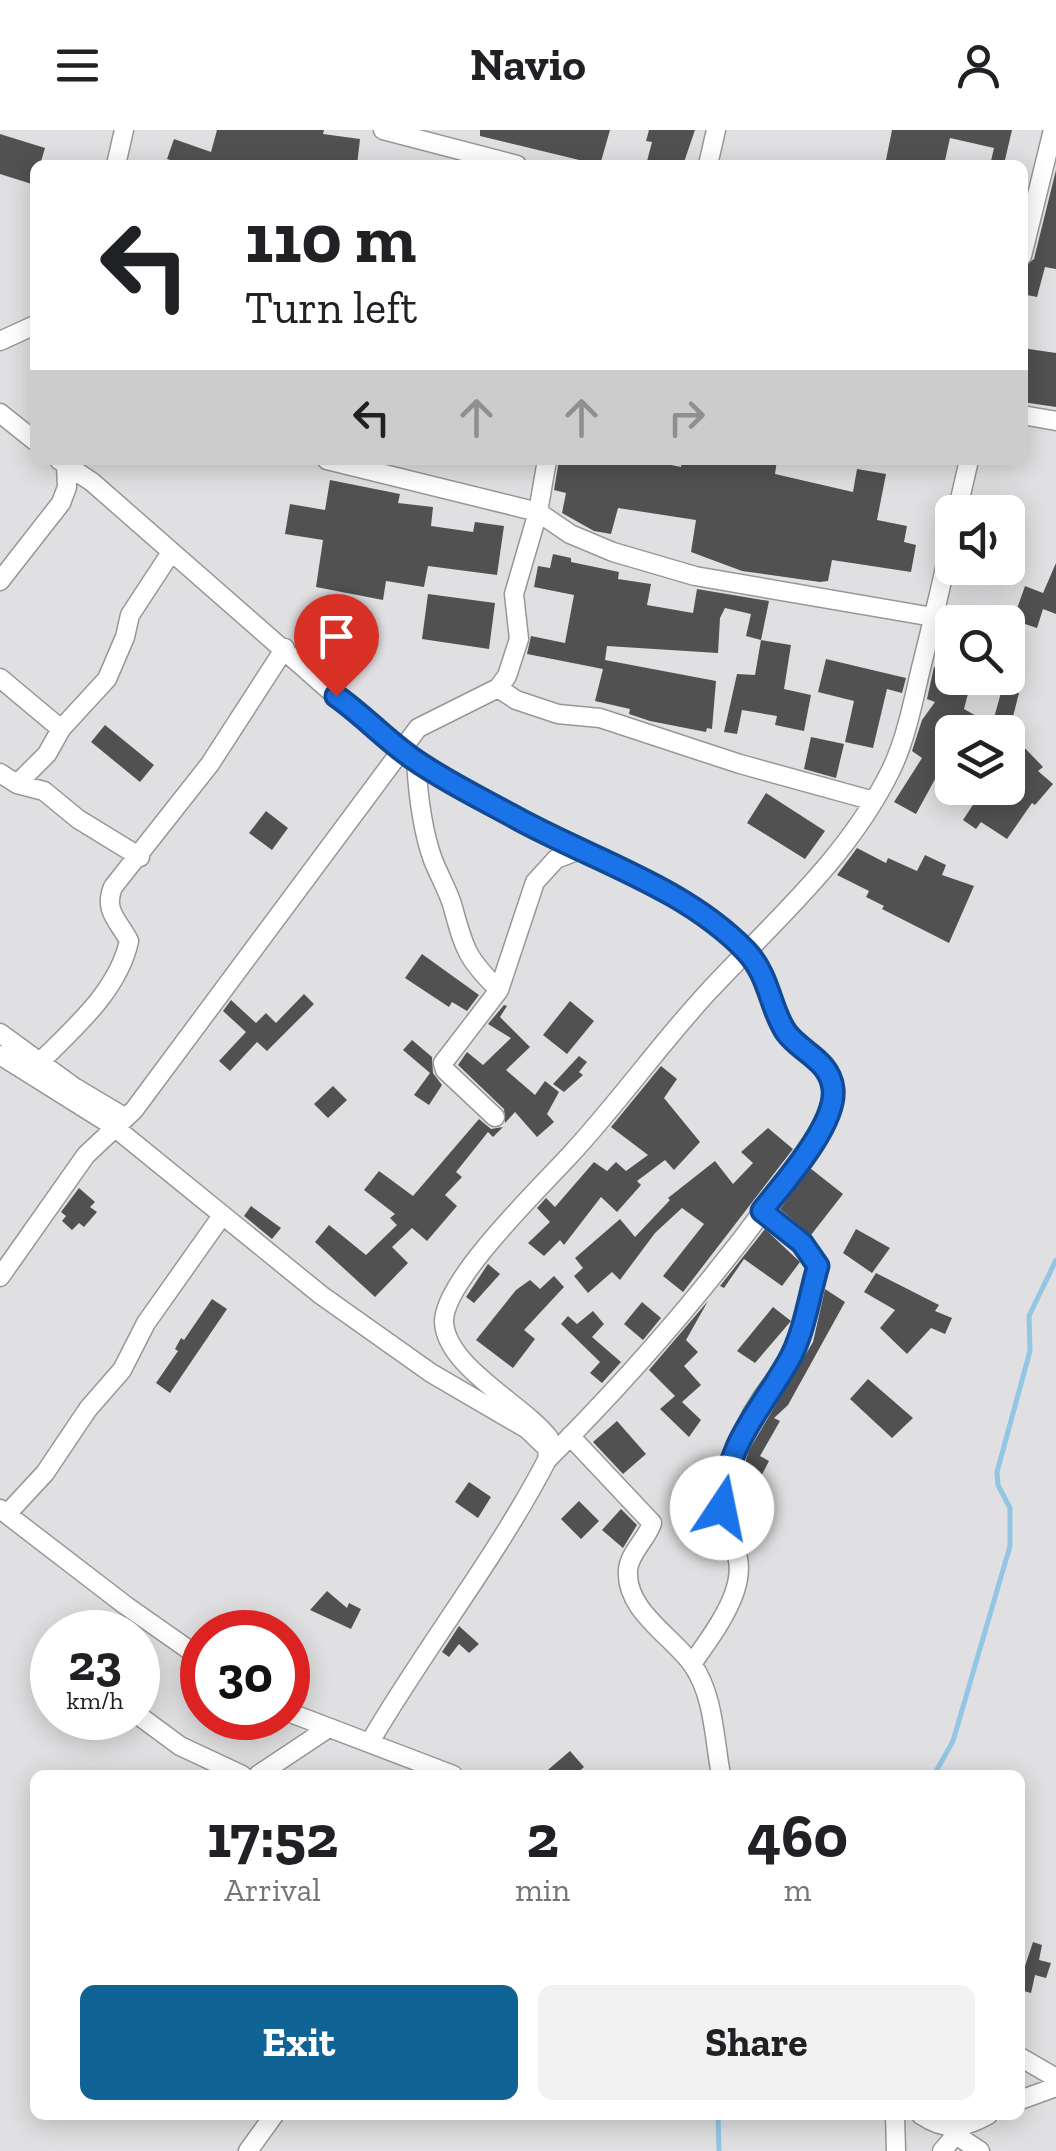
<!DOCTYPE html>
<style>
body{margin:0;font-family:"Zilla Slab",serif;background:#f2f2f2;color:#202124;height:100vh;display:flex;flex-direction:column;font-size:38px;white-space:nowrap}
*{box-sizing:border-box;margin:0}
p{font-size:32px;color:#757577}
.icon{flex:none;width:55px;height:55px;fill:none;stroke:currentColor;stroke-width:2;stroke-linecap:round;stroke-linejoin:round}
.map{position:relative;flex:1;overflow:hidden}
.sheet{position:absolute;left:30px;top:1640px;width:995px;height:350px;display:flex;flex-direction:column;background:#fff;border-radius:15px;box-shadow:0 5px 25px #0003}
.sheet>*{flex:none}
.banner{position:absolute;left:30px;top:30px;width:998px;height:305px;border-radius:15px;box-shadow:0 5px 25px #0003;background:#fff;color:#202124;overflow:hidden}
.buttons{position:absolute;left:935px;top:365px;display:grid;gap:20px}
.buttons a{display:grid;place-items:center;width:90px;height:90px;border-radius:15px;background:#fff;box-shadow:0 5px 25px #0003;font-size:50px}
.speed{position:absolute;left:30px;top:1480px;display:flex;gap:20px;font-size:50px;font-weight:700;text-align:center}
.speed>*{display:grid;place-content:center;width:130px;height:130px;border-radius:50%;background:#fff;box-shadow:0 5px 25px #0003;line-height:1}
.speed small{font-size:25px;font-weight:400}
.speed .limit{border:15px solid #d22;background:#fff;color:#111}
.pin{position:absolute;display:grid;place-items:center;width:85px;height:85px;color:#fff;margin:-102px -42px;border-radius:50% 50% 50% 0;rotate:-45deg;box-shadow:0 0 10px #0007}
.pin .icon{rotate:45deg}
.me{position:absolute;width:110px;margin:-55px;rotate:11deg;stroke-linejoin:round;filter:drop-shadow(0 0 8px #0008)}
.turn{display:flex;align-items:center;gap:35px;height:210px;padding:0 50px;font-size:45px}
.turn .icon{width:130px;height:130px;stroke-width:2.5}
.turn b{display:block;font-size:70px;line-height:85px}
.lanes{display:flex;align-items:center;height:95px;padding:0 50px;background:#0003;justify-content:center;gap:50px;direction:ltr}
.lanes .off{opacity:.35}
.eta{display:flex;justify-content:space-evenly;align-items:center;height:170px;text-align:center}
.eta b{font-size:60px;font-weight:700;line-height:70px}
.action{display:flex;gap:20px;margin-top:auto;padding:20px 50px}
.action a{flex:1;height:115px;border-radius:15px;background:#0f6495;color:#fff;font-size:40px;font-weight:700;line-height:115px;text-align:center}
.action a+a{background:#f2f2f2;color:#202124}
header{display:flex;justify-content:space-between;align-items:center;height:130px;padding:0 50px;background:#fff;font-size:45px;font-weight:700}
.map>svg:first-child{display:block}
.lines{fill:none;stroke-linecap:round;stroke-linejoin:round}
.stream{stroke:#93c6e3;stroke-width:5}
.building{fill:#525152}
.minor-casing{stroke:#979798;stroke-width:21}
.minor{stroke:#fff;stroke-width:18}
.route-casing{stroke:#114b97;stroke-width:25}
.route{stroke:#1a73e8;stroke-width:18}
</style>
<header><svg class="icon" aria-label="menu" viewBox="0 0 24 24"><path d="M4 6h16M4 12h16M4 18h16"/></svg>Navio<svg class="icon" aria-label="person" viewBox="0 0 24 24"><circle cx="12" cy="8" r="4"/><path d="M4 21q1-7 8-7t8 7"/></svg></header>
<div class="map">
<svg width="1056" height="2021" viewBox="0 0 1056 2021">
<rect width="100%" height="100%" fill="#e0e0e2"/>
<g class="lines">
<path class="stream" d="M934,1645L953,1611L1010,1416V1378L998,1355L997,1342L1030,1221L1029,1186L1056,1130
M718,1985L719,2021"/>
</g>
<path class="building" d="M217,0H324L323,4L360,9L357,35H185L167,29L174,9L211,22Z
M480,0H610L600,35L480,6Z
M649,0H695L683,35H646L652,12L646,11Z
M892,0H1012L1004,34L991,31L994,18L950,8L944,35H910L886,30Z
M0,4L45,18L40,35H35V55L0,44Z
M1056,40V139L1045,137L1037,167L1022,164V138L1034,129Z
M1022,218L1056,223V277L1022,272Z
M559,330L628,334L629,330H646L681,337L682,330H777L775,344L853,362L857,339L886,344L877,390L907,396L904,412L916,415L911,442L832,430L828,451L820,452L742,441L691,422L696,390L618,378L611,404L594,401L562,383L566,363L554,360Z
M330,350L400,364L398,373L433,377L431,396L473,402L475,392L504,396L497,445L428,436L424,457L386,451L383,470L316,457L323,410L285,404L290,374L325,380Z
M553,424L571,428V432L619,442L618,449L651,454L647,475L693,483L697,459L769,471L761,510L746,506L751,484L725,478L720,488L718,523L607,516L605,530L716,551L712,599L707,598L706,602L650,591L629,584L630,579L595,571L603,539L527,524L531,506L565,513L574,465L534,457L538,436L550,438Z
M1056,433V484L1043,479L1037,498L1013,490L1025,456L1043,463Z
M428,464L495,473L489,519L422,509Z
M761,510L791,515L784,559L811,565L804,601L775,595L777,586L742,580L737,604L724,602L737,544L755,545Z
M826,529L906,548L902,563L887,559L873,618L845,612L854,571L818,562Z
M934,537L952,542V548H972L964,579L992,595L1002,559L1019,563L1009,602H952V646L940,640L916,684L894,672L922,628L912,621L922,590L935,572L927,569Z
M105,595L154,635L140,652L91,612Z
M811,607L844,614L836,648L804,639Z
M1019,612L1043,637L1038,641L1053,654L1035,675L1032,673L1007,709L981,692L976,699L963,690L984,658H1008V625Z
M766,663L825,701L805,729L747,693Z
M266,681L288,698L272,720L249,703Z
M857,718L886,733L888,728L917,741L925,725L946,735L942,745L974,756L949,813L882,779L884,776L866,767L869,761L837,745Z
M422,824L479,865L467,881L452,872L449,877L405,848Z
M304,864L314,874L267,921L257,912L230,941L219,931L246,902L223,881L231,870L256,893L266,883L276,893Z
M570,871L594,891L567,924L543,905Z
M504,875L507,876L500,887L530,917L506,940L535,965L545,951L559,962L547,984L554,992L537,1007L515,982L505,993L504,979L458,935L467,922L483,935L511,908L488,894Z
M412,910L432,927L433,943L442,955L429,975L414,965L430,943L403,920Z
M579,926L587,932L579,942L583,945L564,962L553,954Z
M661,936L677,949L664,968L700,1012L674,1040L665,1030L637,1051L641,1055L617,1082L601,1067L564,1115L560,1110L544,1126L528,1113L550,1092L537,1078L546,1068L555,1077L594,1032L607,1041L616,1032L626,1041L648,1025L611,997Z
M333,956L347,970L328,988L314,974Z
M479,989L491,999L503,997L493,1007L488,1002L456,1042L462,1047L445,1065L457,1076L427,1111L412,1098L392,1117L408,1133L375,1167L315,1112L329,1095L366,1125L397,1095L390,1088L395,1084L364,1060L379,1041L413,1066Z
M768,998L793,1019L683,1162L663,1146L704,1094L682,1078L655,1103L620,1150L612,1142L588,1163L574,1146L583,1138L575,1128L620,1089L635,1107L670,1070L668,1068L715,1031L733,1054L753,1033L741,1022Z
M810,1038L843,1064L811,1105L780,1079Z
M79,1058L95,1072L90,1077L97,1082L84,1097L79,1093L72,1100L62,1091L66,1086L61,1082Z
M251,1076L281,1098L272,1109L244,1086Z
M765,1099L800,1132L782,1156L744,1129L724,1158L720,1156Z
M856,1099L890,1118L872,1143L843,1123Z
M488,1134L500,1144L474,1173L466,1167Z
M876,1143L939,1175L935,1181L952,1188L945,1204L931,1198L907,1224L880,1198L895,1180L864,1162Z
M554,1146L564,1157L524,1200L535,1209L513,1238L476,1210L516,1160L530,1150L540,1159Z
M825,1159L845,1172L788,1275L774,1288L780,1291L760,1326L769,1331L754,1360L739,1353L749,1320L813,1212Z
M212,1169L227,1179L170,1263L156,1253L178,1221L175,1219L181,1208L184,1210Z
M708,1171L686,1210L698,1222L684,1236L701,1255L682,1272L701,1290L689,1307L660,1279L675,1266L649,1240Z
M642,1172L661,1188L643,1210L624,1194Z
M773,1177L791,1191L755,1233L737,1221Z
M593,1181L604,1194L592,1207L621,1232L602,1253L590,1243L600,1232L561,1194L568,1186L577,1194Z
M868,1249L913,1288L892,1308L850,1269Z
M617,1291L646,1324L623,1344L593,1312Z
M469,1352L491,1367L478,1388L455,1372Z
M579,1371L599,1391L581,1409L561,1389Z
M621,1379L637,1395L623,1418L602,1400Z
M327,1461L347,1478L349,1473L361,1479L351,1499L310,1480Z
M459,1496L479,1514L469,1523L459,1514L449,1527L442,1522Z
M570,1621L584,1637L575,1645H542Z
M1033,1812L1042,1815L1039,1830L1051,1833L1046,1848L1035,1845L1031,1863L1020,1860V1851Z"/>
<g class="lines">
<g class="minor-casing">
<path id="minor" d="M383,0L517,35
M116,35L124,0
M708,35L716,0
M1022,126L1053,0
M0,211L35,195
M0,283L35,311
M1022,285L1056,291
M59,330L92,352L336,566C363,585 385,608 412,628C448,654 491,674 530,695C603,734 684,761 744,820C770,845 772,887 789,906C807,926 838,938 832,971C828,1000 803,1025 787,1048C715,1149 634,1243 547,1330
M327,330L538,382L570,404L613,422L695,446L933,487
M957,382L969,330
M0,451L61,373L67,357L66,336
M0,548L61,599
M498,558L516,570L558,584L600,588L740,634L874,671
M416,631C418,664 422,700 433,730C439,745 447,759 452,774C464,817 465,827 499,860
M0,643L17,654L44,661L78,689L140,727
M17,654L47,624L61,599L107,549L125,507L130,485L170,424
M0,903L74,957L126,988
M0,925L113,996L321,1165L431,1243L527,1299L548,1319L547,1330C496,1428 426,1516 370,1612
M39,933C74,898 118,861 129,811C119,791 103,781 113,757L210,634L285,518
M495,987L445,940L443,933L499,860L535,752L556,729L582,719
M0,1147L86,1025L134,980L418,598L498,558L507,546L519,509L514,464L538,382L547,330
M570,1306L652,1393C647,1409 629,1423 628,1440C625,1480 672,1506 692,1534C714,1565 714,1608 721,1645
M548,1319L549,1308C524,1275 446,1237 444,1192C443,1151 542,1056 571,1024C619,972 660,914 708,862C773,792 848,728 891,640C906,609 913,572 921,538C932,494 943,450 952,405
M0,1379L125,1475L202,1529
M7,1384L45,1343L88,1279L122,1240L146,1193L221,1087
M692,1534C717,1497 765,1439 721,1401C723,1353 734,1310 761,1269C769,1257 780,1245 788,1232C804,1204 809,1167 818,1136L802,1113L762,1081
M288,1582L453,1645
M138,1585L180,1616L242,1645
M258,1645L327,1599
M1020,1927L1056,1948
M1020,1970L1056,1957
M895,1985L896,2021
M921,1985C947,2002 962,1999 988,1985
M956,2005L980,2021
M248,2021L274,1985
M942,2021L961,1999"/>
</g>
<use href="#minor" class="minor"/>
</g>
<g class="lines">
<g class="route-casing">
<path id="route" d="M336,566C363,585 385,609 412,628C443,650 478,667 511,685C587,728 684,756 746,821C770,846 770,879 786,902C800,922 830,930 833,959C837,994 783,1054 762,1081L802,1113L818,1136C809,1166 804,1205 788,1232C757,1286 727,1312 722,1378"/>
</g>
<use href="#route" class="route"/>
</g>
</svg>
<div class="buttons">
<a><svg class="icon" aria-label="sound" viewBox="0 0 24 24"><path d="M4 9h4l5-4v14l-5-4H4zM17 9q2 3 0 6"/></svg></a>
<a><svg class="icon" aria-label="search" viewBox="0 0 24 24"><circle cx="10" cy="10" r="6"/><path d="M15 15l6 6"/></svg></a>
<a><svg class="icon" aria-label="layers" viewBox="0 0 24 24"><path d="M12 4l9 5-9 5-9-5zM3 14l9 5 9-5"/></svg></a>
</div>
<div class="speed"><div>23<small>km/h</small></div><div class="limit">30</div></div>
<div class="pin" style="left:336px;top:566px;background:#d93025"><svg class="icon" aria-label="arrive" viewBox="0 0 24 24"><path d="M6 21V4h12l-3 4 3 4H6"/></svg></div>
<svg class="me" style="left:722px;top:1378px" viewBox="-20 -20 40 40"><circle r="19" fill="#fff"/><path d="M0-13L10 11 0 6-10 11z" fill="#1a73e8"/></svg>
<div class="banner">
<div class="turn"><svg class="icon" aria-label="left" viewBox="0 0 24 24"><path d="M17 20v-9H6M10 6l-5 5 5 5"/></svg><div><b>110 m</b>Turn left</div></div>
<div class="lanes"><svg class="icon" aria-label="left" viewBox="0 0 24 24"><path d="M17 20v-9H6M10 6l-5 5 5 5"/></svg><svg class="icon off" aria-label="ahead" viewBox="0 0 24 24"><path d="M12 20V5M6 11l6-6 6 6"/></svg><svg class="icon off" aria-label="ahead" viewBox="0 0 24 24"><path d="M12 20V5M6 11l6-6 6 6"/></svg><svg class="icon off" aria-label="right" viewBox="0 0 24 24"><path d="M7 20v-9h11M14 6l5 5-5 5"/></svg></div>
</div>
<section class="sheet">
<div class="eta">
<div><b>17:52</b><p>Arrival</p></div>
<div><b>2</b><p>min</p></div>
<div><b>460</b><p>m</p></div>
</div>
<div class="action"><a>Exit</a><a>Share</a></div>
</section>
</div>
